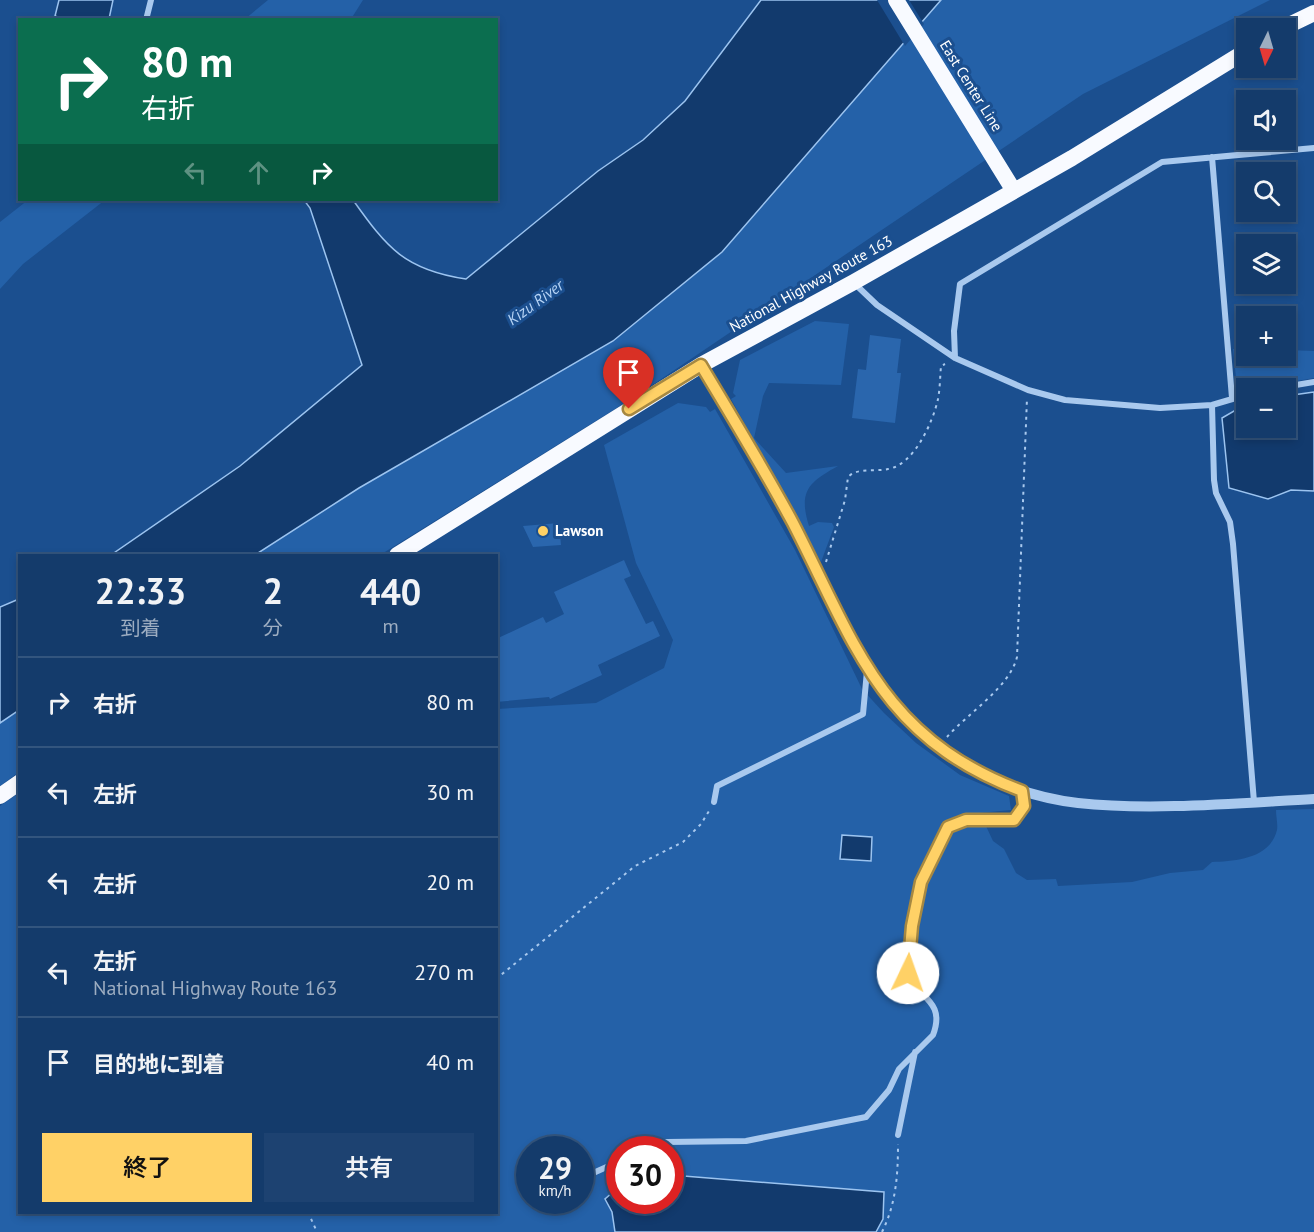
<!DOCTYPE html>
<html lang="ja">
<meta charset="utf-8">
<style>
body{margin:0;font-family:"PT Sans","Noto Sans JP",sans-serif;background:#1d4271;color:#f1f3f6;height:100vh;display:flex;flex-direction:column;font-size:22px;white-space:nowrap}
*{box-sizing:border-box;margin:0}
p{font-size:20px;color:#9dadc1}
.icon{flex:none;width:33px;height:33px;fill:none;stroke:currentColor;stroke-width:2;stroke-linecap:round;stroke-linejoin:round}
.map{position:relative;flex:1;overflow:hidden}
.sheet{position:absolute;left:18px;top:554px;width:480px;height:660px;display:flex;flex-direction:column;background:#143b6b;border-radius:0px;box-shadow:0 3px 9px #0003,0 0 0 2px #33557e}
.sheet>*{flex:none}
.guide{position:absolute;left:18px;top:18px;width:480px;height:183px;border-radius:0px;box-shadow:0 3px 9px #0003,0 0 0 2px #33557e;background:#0b6e4f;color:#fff;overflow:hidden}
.needle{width:39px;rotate:185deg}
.fabs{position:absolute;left:1236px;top:18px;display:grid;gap:12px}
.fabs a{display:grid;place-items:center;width:60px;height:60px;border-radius:0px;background:#143b6b;box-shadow:0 3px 9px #0003,0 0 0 2px #33557e;font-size:30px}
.speed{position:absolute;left:516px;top:1136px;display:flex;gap:12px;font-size:30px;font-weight:700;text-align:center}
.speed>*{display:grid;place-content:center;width:78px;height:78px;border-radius:50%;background:#143b6b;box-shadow:0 3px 9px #0003,0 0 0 2px #33557e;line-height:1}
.speed small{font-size:15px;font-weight:400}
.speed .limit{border:9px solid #d22;background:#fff;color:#111}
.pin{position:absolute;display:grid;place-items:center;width:51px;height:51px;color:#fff;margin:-62px -26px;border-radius:50% 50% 50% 0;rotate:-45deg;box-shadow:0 0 6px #0007}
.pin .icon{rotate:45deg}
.me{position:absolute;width:66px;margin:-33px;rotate:3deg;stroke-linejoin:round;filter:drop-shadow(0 0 4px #0008)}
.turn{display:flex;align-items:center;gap:21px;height:126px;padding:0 24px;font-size:27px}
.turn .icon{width:78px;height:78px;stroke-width:2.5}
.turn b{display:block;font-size:42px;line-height:51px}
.lanes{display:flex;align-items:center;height:57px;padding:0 24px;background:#0003;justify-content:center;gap:30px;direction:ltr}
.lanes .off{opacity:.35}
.eta{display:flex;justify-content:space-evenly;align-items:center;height:102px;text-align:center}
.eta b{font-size:36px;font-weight:600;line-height:42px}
.cta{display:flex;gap:12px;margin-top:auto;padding:12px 24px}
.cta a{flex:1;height:69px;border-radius:0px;background:#ffd166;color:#111;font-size:24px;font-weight:600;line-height:69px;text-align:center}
.cta a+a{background:#1d4271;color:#f1f3f6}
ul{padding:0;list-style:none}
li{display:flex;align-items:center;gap:18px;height:90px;padding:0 24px;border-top:2px solid #33557e}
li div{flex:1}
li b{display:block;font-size:22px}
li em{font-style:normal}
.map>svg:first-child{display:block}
.green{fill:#2461a8;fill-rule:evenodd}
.water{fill:#123a6d;stroke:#9cc4f0;stroke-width:1.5}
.pier{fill:#1b4f8f}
.building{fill:#2a66ad}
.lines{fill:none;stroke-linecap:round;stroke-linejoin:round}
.path{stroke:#a9c9ee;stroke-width:2;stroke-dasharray:3 4.5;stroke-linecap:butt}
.minor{stroke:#a9c9ee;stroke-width:6}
.tertiary{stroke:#a9c9ee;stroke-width:10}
.trunk{stroke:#f8faff;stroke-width:16}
.route-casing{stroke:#a68842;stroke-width:15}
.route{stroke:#ffd166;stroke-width:10}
.poi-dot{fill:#ffd166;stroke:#1b4f8f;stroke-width:2}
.labels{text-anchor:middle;stroke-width:6;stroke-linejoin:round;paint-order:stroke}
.street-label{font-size:15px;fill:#fff;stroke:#1b4f8f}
.poi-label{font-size:15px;font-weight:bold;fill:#fff;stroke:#1b4f8f;text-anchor:start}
.water-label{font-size:16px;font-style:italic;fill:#b5d3f5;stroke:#1b4f8f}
</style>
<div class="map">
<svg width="1314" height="1232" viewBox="0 0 1314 1232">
<rect width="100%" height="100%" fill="#1b4f8f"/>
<path class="green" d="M268,0H363L351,19H245Z
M941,0H1270L1083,94L639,394L380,555H255L359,488L613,341L722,252Z
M28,200H105L23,264L0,289V222Z
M815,321L849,324L841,385L769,383L763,396L754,438L786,473L838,466C809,482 798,491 809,526L818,522L832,523L834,527L821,562L731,399L736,396L733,393L740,360Z
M1233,349H1246V356H1286V350L1314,351V378L1246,390L1237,387Z
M678,403L706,407L710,412L715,409L795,550L862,689L884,713L916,743L960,775L1009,796L1011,810L958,815L945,822L949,830L966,824H985L993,841L1004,849L1016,873L1027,880L1056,879L1058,886L1132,882L1170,873L1203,870L1212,862C1235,861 1270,859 1277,830C1278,824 1276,817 1276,810L1314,809V1232H876L883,1219L884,1192L671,1175L670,1149H620L619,1187L605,1199L612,1212L615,1232H0V806L19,793L20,1212H496L497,709L596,703L664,668L673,640L636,563L604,445ZM530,1149H580V1200H530Z
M19,710V772L0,786V723Z"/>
<path class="water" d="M59,0H113L109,19L67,20L55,16Z
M761,0H941L722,252L613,341L359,488L255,555H111L240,466L362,365L310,208L304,200H353C387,248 405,270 466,279L598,171L643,140L685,101Z
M1314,392V491L1291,490L1268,499L1229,488L1222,418L1246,404V428H1286V396Z
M19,599V710L0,723V607Z
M842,835L872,837L871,861L840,859Z
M671,1175L884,1192L883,1219L876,1232H615L612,1212L605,1199L619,1187L620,1200H670Z"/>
<path class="pier" d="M877,0H909L924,24L905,46Z"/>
<path class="building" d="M870,335L901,339L897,373H901L895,423L852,418L858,369L866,370Z
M559,523L561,545L533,547L523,526Z
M624,560L631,576L624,579L646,624L653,621L660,636L598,665L602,675L550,699L549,697L496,702V639L543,617L546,623L564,614L554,592Z"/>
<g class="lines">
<path class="path" d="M826,562L845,500L848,477C858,467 875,472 888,469C914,465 933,422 938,399C940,389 940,377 941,366L945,364
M947,737C967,714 1010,687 1017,657L1027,398
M496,979L635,866L683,842L701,824L709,811
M308,1212L317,1232
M882,1232C896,1204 898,1175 898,1144"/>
<path class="minor" d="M146,20L151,0
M1212,157L1232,398
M854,283L877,305L955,358L1028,390L1065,400L1160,408L1212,405L1246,395
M955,358L954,331L960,284L1162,162L1314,148
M1278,388L1314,382
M1212,405L1214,480L1216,493L1230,522L1233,544L1254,802
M714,802L717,786L863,714L867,671
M898,1135L915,1052
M647,1149L667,1142L746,1141L866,1117L889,1090L899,1069L933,1035C948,996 909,997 906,967C906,958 908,949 910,940C916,894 928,868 948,827L966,820H1014L1024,806L1022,791
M591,1174L620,1161"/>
<path class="tertiary" d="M701,365C736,422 770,479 801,539C823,581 840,628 866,668C913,742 991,793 1078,803C1151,811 1240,803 1314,799"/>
<path class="trunk" d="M896,0L1014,191
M1283,28L1314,13
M397,555L701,365L854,282L1072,158L1246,51
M0,796L20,782"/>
</g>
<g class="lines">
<g class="route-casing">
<path id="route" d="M629,409L701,365C732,417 764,469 793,523C856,646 881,738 1022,791L1024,806L1014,820H966L948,827L921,882L912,926L908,973"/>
</g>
<use href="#route" class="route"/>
</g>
<circle class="poi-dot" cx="543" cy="531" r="6"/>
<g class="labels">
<g class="street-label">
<text transform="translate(971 86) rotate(58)" y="5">East Center Line</text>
<text transform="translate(811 284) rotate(-29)" y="5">National Highway Route 163</text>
</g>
<g class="poi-label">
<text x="555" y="536">Lawson</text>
</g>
<g class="water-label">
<text transform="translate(535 302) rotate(-36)" y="6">Kizu River</text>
</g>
</g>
</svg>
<div class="fabs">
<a><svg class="needle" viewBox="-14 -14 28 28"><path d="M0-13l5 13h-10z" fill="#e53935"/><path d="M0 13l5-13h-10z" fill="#9dadc1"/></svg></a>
<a><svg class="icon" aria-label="sound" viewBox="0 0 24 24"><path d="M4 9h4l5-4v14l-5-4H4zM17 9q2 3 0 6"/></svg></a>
<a><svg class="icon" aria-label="search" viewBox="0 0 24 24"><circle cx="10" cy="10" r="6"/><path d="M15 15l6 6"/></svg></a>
<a><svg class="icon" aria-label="layers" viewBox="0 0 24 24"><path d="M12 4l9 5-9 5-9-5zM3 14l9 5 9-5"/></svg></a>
<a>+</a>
<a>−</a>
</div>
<div class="speed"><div>29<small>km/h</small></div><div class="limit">30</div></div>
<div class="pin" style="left:629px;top:409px;background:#d93025"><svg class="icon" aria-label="arrive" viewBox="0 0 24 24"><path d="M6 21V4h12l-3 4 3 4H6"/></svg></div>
<svg class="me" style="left:908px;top:973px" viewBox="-20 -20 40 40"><circle r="19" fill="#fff"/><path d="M0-13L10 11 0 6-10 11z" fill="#ffd166"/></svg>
<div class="guide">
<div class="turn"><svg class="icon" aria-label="right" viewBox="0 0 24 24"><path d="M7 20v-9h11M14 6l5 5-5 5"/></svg><div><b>80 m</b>右折</div></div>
<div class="lanes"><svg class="icon off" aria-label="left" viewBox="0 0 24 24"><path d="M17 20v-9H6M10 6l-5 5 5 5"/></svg><svg class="icon off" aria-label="ahead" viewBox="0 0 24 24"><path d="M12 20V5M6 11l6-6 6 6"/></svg><svg class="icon" aria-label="right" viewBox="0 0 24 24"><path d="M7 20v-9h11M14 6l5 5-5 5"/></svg></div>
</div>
<section class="sheet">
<div class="eta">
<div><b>22:33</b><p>到着</p></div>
<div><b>2</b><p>分</p></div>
<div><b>440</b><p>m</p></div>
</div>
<ul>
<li><svg class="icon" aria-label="right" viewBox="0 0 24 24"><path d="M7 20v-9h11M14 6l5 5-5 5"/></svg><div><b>右折</b></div><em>80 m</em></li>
<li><svg class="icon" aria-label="left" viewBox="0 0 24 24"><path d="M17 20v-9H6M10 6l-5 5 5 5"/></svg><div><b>左折</b></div><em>30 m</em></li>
<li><svg class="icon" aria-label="left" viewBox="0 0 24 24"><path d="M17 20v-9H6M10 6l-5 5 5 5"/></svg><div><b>左折</b></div><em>20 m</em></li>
<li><svg class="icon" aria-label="left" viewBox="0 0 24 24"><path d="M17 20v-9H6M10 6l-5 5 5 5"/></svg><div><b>左折</b><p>National Highway Route 163</p></div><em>270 m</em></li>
<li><svg class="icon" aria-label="arrive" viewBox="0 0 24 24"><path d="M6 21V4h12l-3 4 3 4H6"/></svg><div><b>目的地に到着</b></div><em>40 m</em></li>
</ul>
<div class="cta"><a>終了</a><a>共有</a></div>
</section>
</div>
